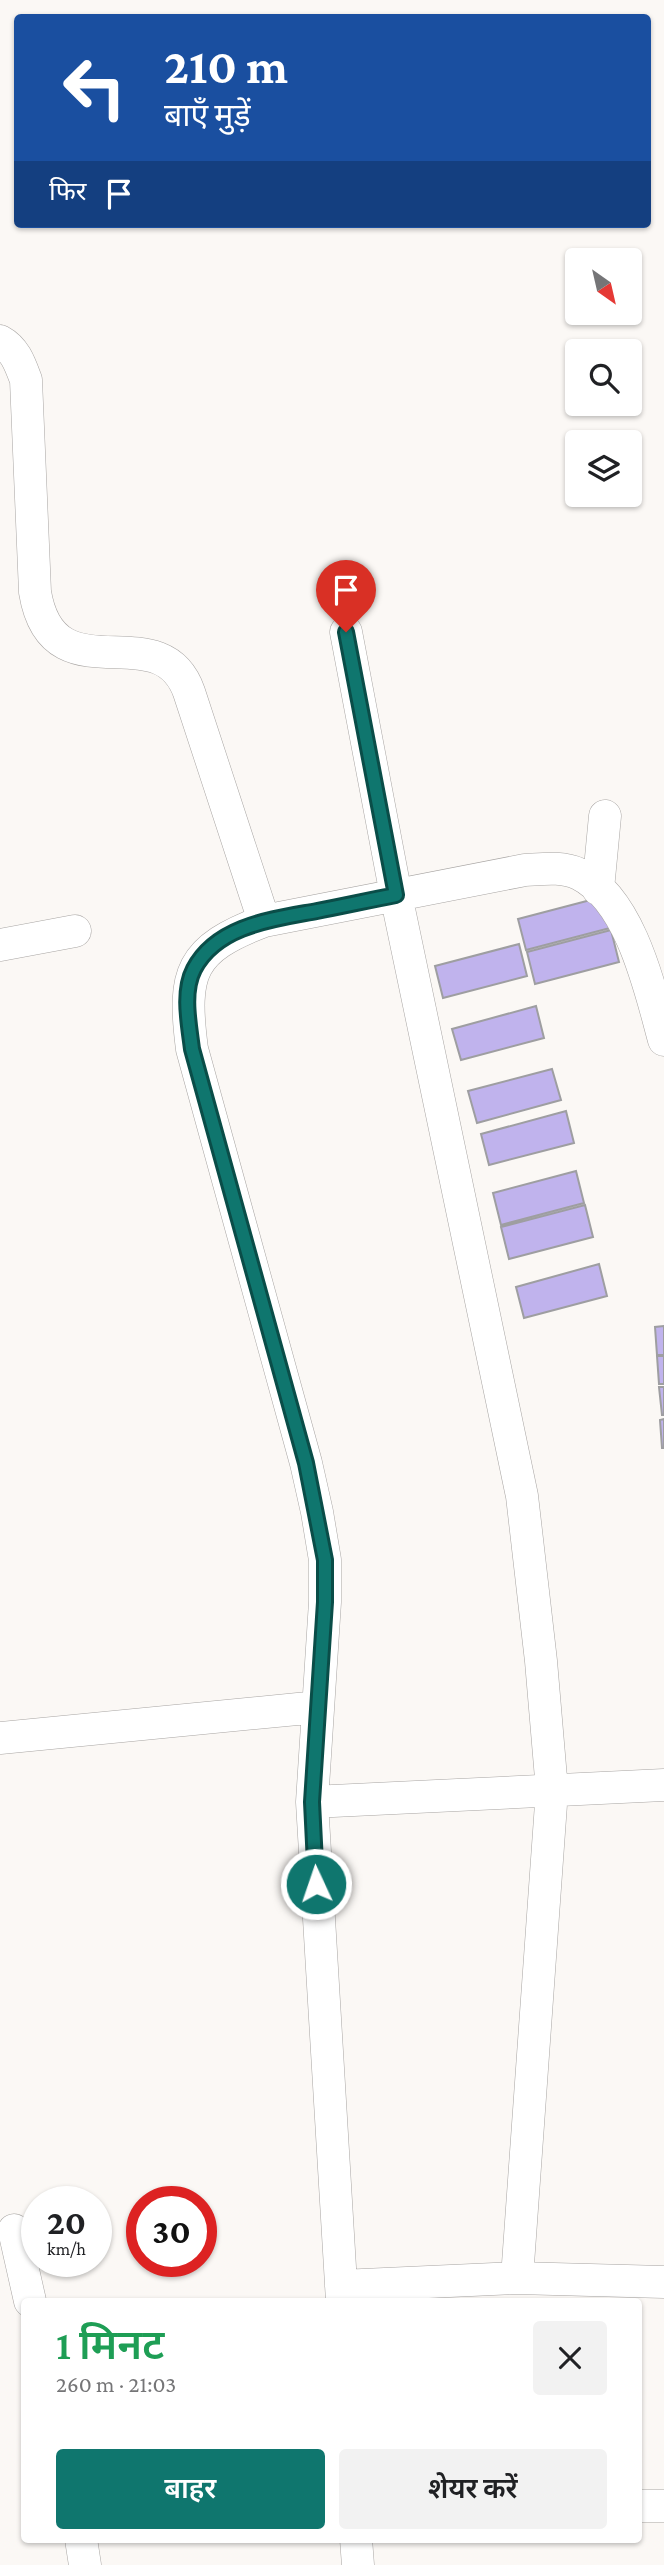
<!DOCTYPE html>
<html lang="hi">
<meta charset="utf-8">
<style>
body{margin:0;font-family:"Crimson Pro","Noto Sans Devanagari",serif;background:#f2f2f2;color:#202124;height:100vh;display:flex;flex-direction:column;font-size:26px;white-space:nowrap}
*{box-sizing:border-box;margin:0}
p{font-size:23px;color:#757577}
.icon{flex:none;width:38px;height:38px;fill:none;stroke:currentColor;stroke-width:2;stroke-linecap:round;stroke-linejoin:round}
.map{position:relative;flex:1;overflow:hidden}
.drawer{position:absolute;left:21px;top:2298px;width:621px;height:245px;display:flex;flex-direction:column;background:#fff;border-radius:7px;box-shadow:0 2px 5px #0004}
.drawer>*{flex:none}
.banner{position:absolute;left:14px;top:14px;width:637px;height:214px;border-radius:7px;box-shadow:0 2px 5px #0004;background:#1a4fa0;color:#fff;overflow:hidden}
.needle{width:46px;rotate:146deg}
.controls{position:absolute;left:565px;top:248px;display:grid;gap:14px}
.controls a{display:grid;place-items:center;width:77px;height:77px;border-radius:7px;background:#fff;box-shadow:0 2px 5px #0004;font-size:35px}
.speed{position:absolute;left:21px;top:2186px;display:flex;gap:14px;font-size:35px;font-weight:700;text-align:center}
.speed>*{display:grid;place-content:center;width:91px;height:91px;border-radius:50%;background:#fff;box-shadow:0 2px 5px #0004;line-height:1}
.speed small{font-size:18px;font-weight:400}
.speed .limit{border:10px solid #d22;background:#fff;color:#111}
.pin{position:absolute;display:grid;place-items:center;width:60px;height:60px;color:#fff;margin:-72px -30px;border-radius:50% 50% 50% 0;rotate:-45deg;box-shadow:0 0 7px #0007}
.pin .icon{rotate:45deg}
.me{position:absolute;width:77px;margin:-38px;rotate:357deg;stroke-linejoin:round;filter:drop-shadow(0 0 5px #0008)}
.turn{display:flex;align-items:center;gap:24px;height:147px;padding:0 35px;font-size:32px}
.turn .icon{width:91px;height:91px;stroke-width:2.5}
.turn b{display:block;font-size:49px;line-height:60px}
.then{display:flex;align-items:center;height:66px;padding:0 35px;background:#0003;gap:14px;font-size:26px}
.round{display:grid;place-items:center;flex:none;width:74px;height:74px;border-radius:7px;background:#f2f2f2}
.headline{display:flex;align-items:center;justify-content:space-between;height:119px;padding:0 35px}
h1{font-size:42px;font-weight:600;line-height:52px;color:#1e9e55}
.button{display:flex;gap:14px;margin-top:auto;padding:14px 35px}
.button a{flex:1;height:80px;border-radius:7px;background:#0f766e;color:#fff;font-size:28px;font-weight:600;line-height:80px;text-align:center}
.button a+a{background:#f2f2f2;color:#202124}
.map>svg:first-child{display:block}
.building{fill:#c0b3ed;stroke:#9e9ea1;stroke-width:2}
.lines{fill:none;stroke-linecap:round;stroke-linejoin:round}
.street-casing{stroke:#a8a5a3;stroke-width:33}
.street{stroke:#fff;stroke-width:32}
.route-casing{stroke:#0a4d48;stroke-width:18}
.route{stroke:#0f766e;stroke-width:12}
</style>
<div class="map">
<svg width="664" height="2565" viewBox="0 0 664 2565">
<rect width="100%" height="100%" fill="#fbf8f5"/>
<path class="building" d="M602,897L610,928L526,950L518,919Z
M611,930L619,962L535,984L527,952Z
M519,944L527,976L443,998L435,966Z
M536,1006L544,1038L461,1060L452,1029Z
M552,1069L561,1100L477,1123L468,1091Z
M566,1111L574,1143L489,1165L481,1134Z
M576,1171L584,1203L501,1225L493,1193Z
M585,1205L593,1237L509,1259L501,1227Z
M599,1264L607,1296L524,1318L516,1287Z
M664,1326V1355H657L655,1327Z
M657,1356H664V1384H659Z
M659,1387H664V1415H662Z
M664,1419V1448H662L660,1420Z"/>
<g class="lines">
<g class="street-casing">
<path id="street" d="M0,341C15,349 20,364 26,380L35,592C53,701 160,610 189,692L264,921
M346,632L396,895L522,1496L541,1661L552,1790L517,2278
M598,889L605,816
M0,945L75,931
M0,1738L318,1707
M312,1802L664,1785
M14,2230L30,2301
M341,2286L517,2278L664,2282
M342,2301L312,1802L325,1602V1560L317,1512L306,1463L192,1049C182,972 190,949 264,921L525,870C543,869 562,866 579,874C631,900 650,989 664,1040
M639,2506H664
M81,2539L85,2565
M356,2539L358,2565"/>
</g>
<use href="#street" class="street"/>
</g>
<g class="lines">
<g class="route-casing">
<path id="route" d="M316,1884L312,1802L325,1602V1560L306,1463L192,1049C189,1024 182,992 194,969C217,925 274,919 317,911C343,906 370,900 396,895L346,632"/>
</g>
<use href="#route" class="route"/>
</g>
</svg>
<div class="controls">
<a><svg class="needle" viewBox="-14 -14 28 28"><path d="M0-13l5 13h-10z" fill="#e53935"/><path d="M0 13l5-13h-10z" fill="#757577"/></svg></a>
<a><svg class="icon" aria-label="search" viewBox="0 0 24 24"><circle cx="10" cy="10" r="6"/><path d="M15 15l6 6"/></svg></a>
<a><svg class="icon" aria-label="layers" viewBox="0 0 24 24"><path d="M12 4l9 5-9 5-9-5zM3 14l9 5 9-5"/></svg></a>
</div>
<div class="speed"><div>20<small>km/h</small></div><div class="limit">30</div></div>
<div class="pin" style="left:346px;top:632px;background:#d93025"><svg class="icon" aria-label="arrive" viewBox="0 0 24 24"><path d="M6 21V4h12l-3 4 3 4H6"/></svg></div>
<svg class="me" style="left:316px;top:1884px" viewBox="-20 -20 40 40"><circle r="17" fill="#0f766e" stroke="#fff" stroke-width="3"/><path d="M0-11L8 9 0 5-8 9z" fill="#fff"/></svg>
<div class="banner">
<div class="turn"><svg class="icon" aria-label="left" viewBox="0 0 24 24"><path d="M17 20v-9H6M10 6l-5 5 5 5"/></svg><div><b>210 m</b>बाएँ मुड़ें</div></div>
<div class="then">फिर<svg class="icon" aria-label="arrive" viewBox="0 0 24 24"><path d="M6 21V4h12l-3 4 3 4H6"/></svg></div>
</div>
<section class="drawer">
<div class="headline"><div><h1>1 मिनट</h1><p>260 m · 21:03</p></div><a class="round"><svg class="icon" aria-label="close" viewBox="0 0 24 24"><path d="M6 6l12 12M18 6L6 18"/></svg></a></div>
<div class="button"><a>बाहर</a><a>शेयर करें</a></div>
</section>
</div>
